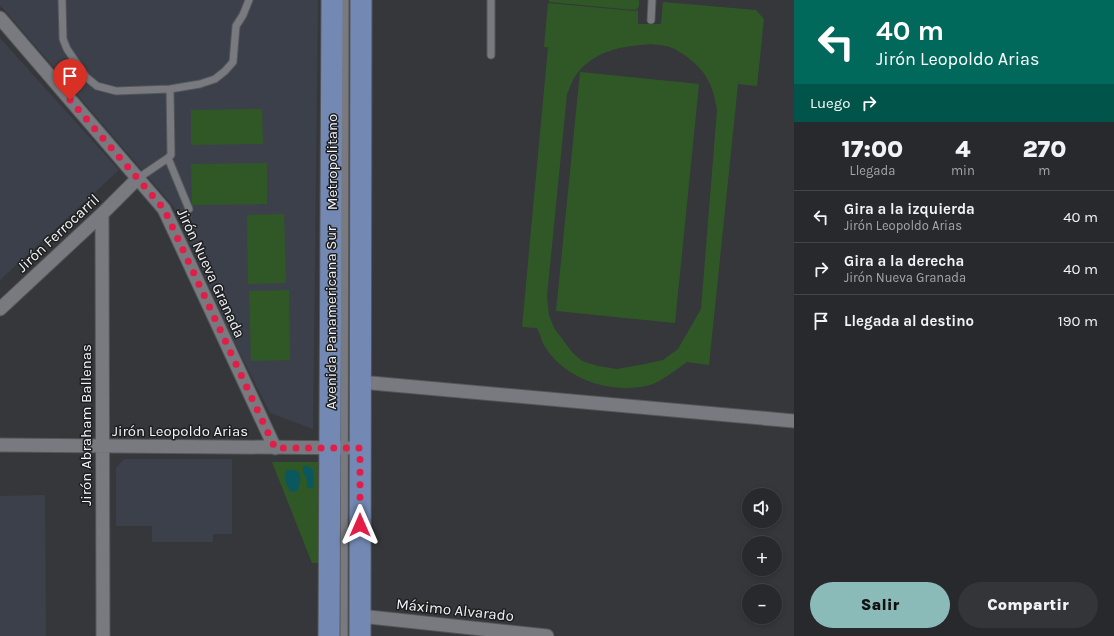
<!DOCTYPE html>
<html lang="es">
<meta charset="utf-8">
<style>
body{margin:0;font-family:Karla,sans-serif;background:#343538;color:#f1f3f6;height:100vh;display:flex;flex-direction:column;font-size:15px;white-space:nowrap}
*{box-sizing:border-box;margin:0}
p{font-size:13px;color:#a5a6a9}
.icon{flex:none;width:22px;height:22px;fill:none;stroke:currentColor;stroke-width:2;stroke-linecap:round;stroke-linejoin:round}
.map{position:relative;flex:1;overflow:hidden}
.details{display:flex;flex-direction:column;background:#28292c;width:320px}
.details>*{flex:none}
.banner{background:#00695c;color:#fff;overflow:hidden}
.fabs{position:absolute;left:742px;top:488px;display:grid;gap:8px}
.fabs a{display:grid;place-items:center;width:40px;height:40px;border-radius:50%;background:#28292c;box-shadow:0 2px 6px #0003,0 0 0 1px #444548;font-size:20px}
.pin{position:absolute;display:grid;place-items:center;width:34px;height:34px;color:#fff;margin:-41px -17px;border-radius:50% 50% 50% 0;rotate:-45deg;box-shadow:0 0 4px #0007}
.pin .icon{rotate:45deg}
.me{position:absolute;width:44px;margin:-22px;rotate:0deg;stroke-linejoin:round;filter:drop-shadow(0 0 3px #0008)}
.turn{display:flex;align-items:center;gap:14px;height:84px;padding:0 16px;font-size:18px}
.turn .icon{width:52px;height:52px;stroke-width:2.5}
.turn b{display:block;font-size:28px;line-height:34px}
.then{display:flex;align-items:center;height:38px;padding:0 16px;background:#0003;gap:8px;font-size:15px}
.eta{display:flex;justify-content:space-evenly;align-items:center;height:68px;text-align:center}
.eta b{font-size:24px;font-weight:800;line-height:28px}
.action{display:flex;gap:8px;margin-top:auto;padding:8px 16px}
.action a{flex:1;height:46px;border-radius:24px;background:#8bbbb9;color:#111;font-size:16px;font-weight:800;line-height:46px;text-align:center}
.action a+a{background:#343538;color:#f1f3f6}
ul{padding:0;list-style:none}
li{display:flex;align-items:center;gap:12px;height:52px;padding:0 16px;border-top:1px solid #444548}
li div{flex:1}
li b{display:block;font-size:15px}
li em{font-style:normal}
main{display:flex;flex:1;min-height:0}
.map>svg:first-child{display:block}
.built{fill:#3c404a}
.green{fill:#305827;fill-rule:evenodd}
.water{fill:#0a575d}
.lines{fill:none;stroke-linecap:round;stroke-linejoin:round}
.service-casing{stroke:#545659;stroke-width:9}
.minor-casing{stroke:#545659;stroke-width:15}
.primary-casing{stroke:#545659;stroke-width:23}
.service{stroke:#787a7f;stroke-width:7}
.minor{stroke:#787a7f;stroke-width:13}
.primary{stroke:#7389b4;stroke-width:21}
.route{stroke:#e11d48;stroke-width:7;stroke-dasharray:0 12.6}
.labels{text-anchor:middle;stroke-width:3;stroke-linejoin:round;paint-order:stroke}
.street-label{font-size:15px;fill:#f3f4f7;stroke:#1d1e20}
</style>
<main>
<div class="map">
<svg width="794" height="636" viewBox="0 0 794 636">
<rect width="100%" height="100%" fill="#35373b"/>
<path class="built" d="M0,0H318L313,429L270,413L230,333L174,207L0,5Z
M0,38L119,170L0,280Z
M124,459H232V534H213V542H152V526H116V468Z
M45,495L46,636H0V496Z"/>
<path class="green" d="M549,0H639V6L637,9L634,10L549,2Z
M663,2L756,10L764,19L757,86L738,84L709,365L687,362C677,369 662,381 650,385C613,395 564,380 544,345C541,340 540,333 537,328L522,327L548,47H544L548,3L635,11L638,10V24H661ZM651,44C658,45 666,45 672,48C676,49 679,52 683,54C705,69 713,84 717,110L701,309L678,349L663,360L645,364L617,369L598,366L582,361L572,352L554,328L549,315L547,296L567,94C570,88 572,80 576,75C594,50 623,46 651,44Z
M580,72L699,84L675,323L556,311Z
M262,109L263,144L191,145V110Z
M267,163V204L192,205L191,164Z
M284,214L286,283L248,284L247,215Z
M289,290L290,360L251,361L249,291Z
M272,462H318L319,563H312Z"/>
<path class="water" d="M304,466H309L313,470L314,483L313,488H308C307,485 307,481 306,478C304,473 301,472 304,466Z
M287,470C304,468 301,478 298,490L294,492L290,491C286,483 282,478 287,470Z"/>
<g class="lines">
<g class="service-casing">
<path id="service" d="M62,0L63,39L67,49L86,77L97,86L116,91L170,89
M491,0V55
M651,20L652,0
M168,158L189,209
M137,179L168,158L171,155L170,89L200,84L215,79L225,71L233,62L236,26L243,15L249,0
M344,636L345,0"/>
</g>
<g class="minor-casing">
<path id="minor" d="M0,18L164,209L275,448
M102,214L103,636
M0,309L102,214L137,179
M360,382L794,421
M0,445L360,448
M360,616L547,636"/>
</g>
<g class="primary-casing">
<path id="primary" d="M329,636L332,0
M360,636L361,0"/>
</g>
<use href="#service" class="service"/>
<use href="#minor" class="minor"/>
<use href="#primary" class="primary"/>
</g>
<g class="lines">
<path class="route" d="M70,100L164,209L275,448H360V525"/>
</g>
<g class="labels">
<g class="street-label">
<text transform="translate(332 162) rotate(-90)" y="5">Metropolitano</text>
<text transform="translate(58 233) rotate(-43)" y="5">Jirón Ferrocarril</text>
<text transform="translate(211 273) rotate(65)" y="5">Jirón Nueva Granada</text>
<text transform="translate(331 318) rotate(-90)" y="5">Avenida Panamericana Sur</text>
<text transform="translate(86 425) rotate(-90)" y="5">Jirón Abraham Ballenas</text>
<text x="180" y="436">Jirón Leopoldo Arias</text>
<text transform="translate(455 610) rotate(6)" y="5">Máximo Alvarado</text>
</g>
</g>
</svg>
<div class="fabs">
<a><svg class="icon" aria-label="sound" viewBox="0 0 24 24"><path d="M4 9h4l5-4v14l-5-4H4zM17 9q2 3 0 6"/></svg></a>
<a>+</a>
<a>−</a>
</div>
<div class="pin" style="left:70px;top:100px;background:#d93025"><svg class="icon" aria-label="arrive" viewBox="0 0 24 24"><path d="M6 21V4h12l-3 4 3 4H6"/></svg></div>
<svg class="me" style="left:360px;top:525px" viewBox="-20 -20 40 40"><path d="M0-17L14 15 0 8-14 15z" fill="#e11d48" stroke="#fff" stroke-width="4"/></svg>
</div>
<section class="details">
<div class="banner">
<div class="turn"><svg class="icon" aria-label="left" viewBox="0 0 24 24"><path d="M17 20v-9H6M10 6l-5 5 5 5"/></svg><div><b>40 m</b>Jirón Leopoldo Arias</div></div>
<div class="then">Luego<svg class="icon" aria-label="right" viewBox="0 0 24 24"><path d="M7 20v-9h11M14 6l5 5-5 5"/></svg></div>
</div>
<div class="eta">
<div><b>17:00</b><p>Llegada</p></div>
<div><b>4</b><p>min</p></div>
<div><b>270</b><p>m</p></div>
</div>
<ul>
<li><svg class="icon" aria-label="left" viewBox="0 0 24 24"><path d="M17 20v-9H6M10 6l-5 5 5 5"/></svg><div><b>Gira a la izquierda</b><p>Jirón Leopoldo Arias</p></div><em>40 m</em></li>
<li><svg class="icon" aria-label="right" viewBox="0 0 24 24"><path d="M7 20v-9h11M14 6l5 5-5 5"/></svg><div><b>Gira a la derecha</b><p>Jirón Nueva Granada</p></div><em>40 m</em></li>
<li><svg class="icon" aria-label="arrive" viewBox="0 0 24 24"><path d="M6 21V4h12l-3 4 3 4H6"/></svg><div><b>Llegada al destino</b></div><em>190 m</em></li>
</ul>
<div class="action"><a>Salir</a><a>Compartir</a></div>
</section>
</main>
